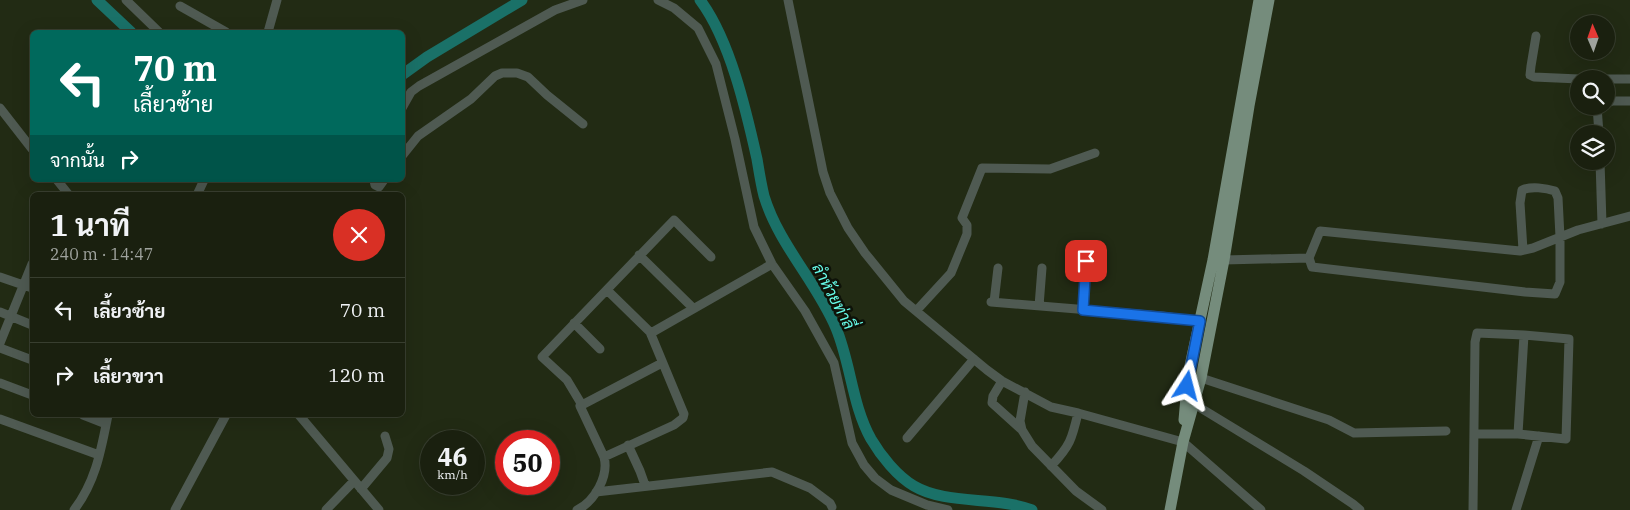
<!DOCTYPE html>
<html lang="th">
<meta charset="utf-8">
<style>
body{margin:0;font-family:"IBM Plex Serif",Sarabun,serif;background:#232818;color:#f1f3f6;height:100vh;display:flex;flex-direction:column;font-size:19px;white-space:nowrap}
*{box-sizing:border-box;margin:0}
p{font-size:16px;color:#9fa39e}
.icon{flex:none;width:28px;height:28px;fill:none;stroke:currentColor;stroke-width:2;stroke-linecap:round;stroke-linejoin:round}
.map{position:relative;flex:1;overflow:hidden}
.details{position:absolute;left:30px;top:192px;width:375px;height:225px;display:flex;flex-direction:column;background:#1a200f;border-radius:8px;box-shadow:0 5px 20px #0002,0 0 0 1px #383e2f}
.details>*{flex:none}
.top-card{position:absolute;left:30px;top:30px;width:375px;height:152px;border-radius:8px;box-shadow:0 5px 20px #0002,0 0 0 1px #383e2f;background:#00695c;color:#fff;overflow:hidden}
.needle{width:32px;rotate:358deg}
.buttons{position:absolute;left:1570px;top:15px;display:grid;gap:10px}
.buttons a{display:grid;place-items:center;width:45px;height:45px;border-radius:50%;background:#1a200f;box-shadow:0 5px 20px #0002,0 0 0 1px #383e2f;font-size:25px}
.speed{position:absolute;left:420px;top:430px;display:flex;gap:10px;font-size:25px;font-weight:700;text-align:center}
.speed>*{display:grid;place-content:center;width:65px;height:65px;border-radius:50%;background:#1a200f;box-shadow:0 5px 20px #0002,0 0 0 1px #383e2f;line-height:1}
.speed small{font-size:12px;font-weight:400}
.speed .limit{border:8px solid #d22;background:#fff;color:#111}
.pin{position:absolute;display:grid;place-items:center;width:42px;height:42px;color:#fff;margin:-21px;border-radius:10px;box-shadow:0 2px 8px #0006}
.me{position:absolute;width:55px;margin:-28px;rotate:9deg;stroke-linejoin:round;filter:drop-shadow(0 0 4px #0008)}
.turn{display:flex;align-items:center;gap:18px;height:105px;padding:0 20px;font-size:22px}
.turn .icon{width:65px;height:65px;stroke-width:2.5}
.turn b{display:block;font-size:35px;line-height:42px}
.then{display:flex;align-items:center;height:48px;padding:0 20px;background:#0003;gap:10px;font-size:19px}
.round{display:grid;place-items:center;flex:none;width:52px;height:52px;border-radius:26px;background:#232818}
.headline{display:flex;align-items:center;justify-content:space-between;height:85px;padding:0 20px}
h1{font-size:30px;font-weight:700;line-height:38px}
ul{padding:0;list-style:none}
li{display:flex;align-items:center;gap:15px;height:65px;padding:0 20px;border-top:1px solid #383e2f}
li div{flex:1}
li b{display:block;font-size:19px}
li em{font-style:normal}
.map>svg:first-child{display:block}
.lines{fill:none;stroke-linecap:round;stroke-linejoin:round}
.river{stroke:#1a7168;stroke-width:11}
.minor{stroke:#4f5a52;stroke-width:9}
.major{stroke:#758c7c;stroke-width:11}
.route-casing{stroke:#114b97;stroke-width:12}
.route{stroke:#1a73e8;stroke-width:9}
.labels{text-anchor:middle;stroke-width:5;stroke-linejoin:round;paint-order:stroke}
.water-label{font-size:16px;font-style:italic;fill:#67fcea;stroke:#0e1208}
</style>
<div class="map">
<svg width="1630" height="510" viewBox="0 0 1630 510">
<rect width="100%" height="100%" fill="#222b14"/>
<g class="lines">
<path class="river" d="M97,0L131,32
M700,0C730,40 746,110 757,159C759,171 761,184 764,196C779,245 816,281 836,328C851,364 852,405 871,439C881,456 897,476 914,486C946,505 996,496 1032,510
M402,75L427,57L522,0"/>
<path class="minor" d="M126,0L159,32
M658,0L674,8L698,28L716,64L735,139L754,227L772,264L805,311L834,363L852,443L864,465L875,478L891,490L927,505L948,510
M788,0L823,172L830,193L848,228L865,253L904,301L987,370L1002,381L1051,407L1078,413L1183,442L1261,510
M180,6L226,32
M268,32L277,0
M1536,36L1531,66L1530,75L1534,77L1579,79
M1606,79H1630
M1606,103L1613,101H1630
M1597,106L1599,134
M0,108L32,149
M402,108L411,92L419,86L555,10L583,0
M402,156L418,136L471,99L495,76L502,73H517L528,77L547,95L583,124
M1600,161L1602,224
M57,180L69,195
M374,180L375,185L379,187L384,180
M197,195L204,180
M639,255L693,308
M1309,258L1320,231L1520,251L1533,248L1578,230L1630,216
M1224,260L1309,258L1312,267L1525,292L1555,294L1560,282V237L1558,198L1555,191C1546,188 1531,186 1522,190L1520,203L1523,250
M0,277L32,288
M991,302L1162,316L1200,321
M994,302L998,268
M1039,306L1042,268
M1083,310L1086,261
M916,311L951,273L967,234V225L962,218L982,168L1050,169L1095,153
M0,312L32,325
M574,323L600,349
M651,333L772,264
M0,343L32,264
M0,348L32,360
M1201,378L1329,420L1354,433L1446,431
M1002,381L993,396L992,403L1022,430
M0,383L32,395
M1025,392L1020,421L1022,430L1032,446L1076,491L1102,510
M1194,404L1304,471L1353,504L1360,510
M582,405L567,380L542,357L674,220L711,257
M83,415L106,424
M299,415L379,510
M0,419L99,455
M1518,434L1524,335
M907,438L974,359
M628,445L640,471L645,485
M604,457L674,425L683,418L684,414L650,332L607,290
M1051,466C1070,446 1072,439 1078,413
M361,489L387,458L389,449L385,436
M596,492L772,472L810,488L830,503L832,507
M74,510C96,481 101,450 108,415
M175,510L226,415
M326,510L354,481
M577,510C595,501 609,476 604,457L580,406L662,363
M1473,510L1475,342L1477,333L1524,335L1569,339L1566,439L1518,434H1474
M1516,510L1539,436"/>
<path class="major" d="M1184,420L1188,375L1213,260L1259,0
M1170,510L1183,442L1201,378L1224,260L1249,106L1269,0"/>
</g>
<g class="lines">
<g class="route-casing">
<path id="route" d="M1086,261L1083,310L1200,321L1187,386"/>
</g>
<use href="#route" class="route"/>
</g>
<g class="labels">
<g class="water-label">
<text transform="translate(834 296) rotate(62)" y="6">ลำห้วยท่าลี่</text>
</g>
</g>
</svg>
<div class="buttons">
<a><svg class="needle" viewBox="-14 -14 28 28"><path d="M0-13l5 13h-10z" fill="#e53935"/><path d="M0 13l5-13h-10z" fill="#9fa39e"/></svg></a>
<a><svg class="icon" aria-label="search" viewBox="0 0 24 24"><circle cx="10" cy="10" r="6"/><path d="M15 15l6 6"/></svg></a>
<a><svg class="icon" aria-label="layers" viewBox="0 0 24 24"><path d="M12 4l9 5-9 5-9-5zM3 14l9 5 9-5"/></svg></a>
</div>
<div class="speed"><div>46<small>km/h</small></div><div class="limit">50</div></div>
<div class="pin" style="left:1086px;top:261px;background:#d93025"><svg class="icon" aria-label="arrive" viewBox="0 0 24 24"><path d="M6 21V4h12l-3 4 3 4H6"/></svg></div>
<svg class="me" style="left:1187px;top:386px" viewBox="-20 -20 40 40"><path d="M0-17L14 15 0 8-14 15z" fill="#1a73e8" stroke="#fff" stroke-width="4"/></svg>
<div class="top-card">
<div class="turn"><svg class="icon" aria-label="left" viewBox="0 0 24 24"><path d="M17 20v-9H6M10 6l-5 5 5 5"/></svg><div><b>70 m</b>เลี้ยวซ้าย</div></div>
<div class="then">จากนั้น<svg class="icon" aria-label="right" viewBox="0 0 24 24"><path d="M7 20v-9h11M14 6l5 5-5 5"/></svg></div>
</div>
<section class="details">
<div class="headline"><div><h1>1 นาที</h1><p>240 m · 14:47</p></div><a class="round" style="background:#d93025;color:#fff"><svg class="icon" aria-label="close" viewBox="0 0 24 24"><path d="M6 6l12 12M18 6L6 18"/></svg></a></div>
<ul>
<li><svg class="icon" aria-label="left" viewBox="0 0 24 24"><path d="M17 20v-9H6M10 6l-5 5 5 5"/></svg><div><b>เลี้ยวซ้าย</b></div><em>70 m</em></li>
<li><svg class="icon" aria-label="right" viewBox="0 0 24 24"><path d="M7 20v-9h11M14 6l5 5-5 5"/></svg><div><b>เลี้ยวขวา</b></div><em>120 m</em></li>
</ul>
</section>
</div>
